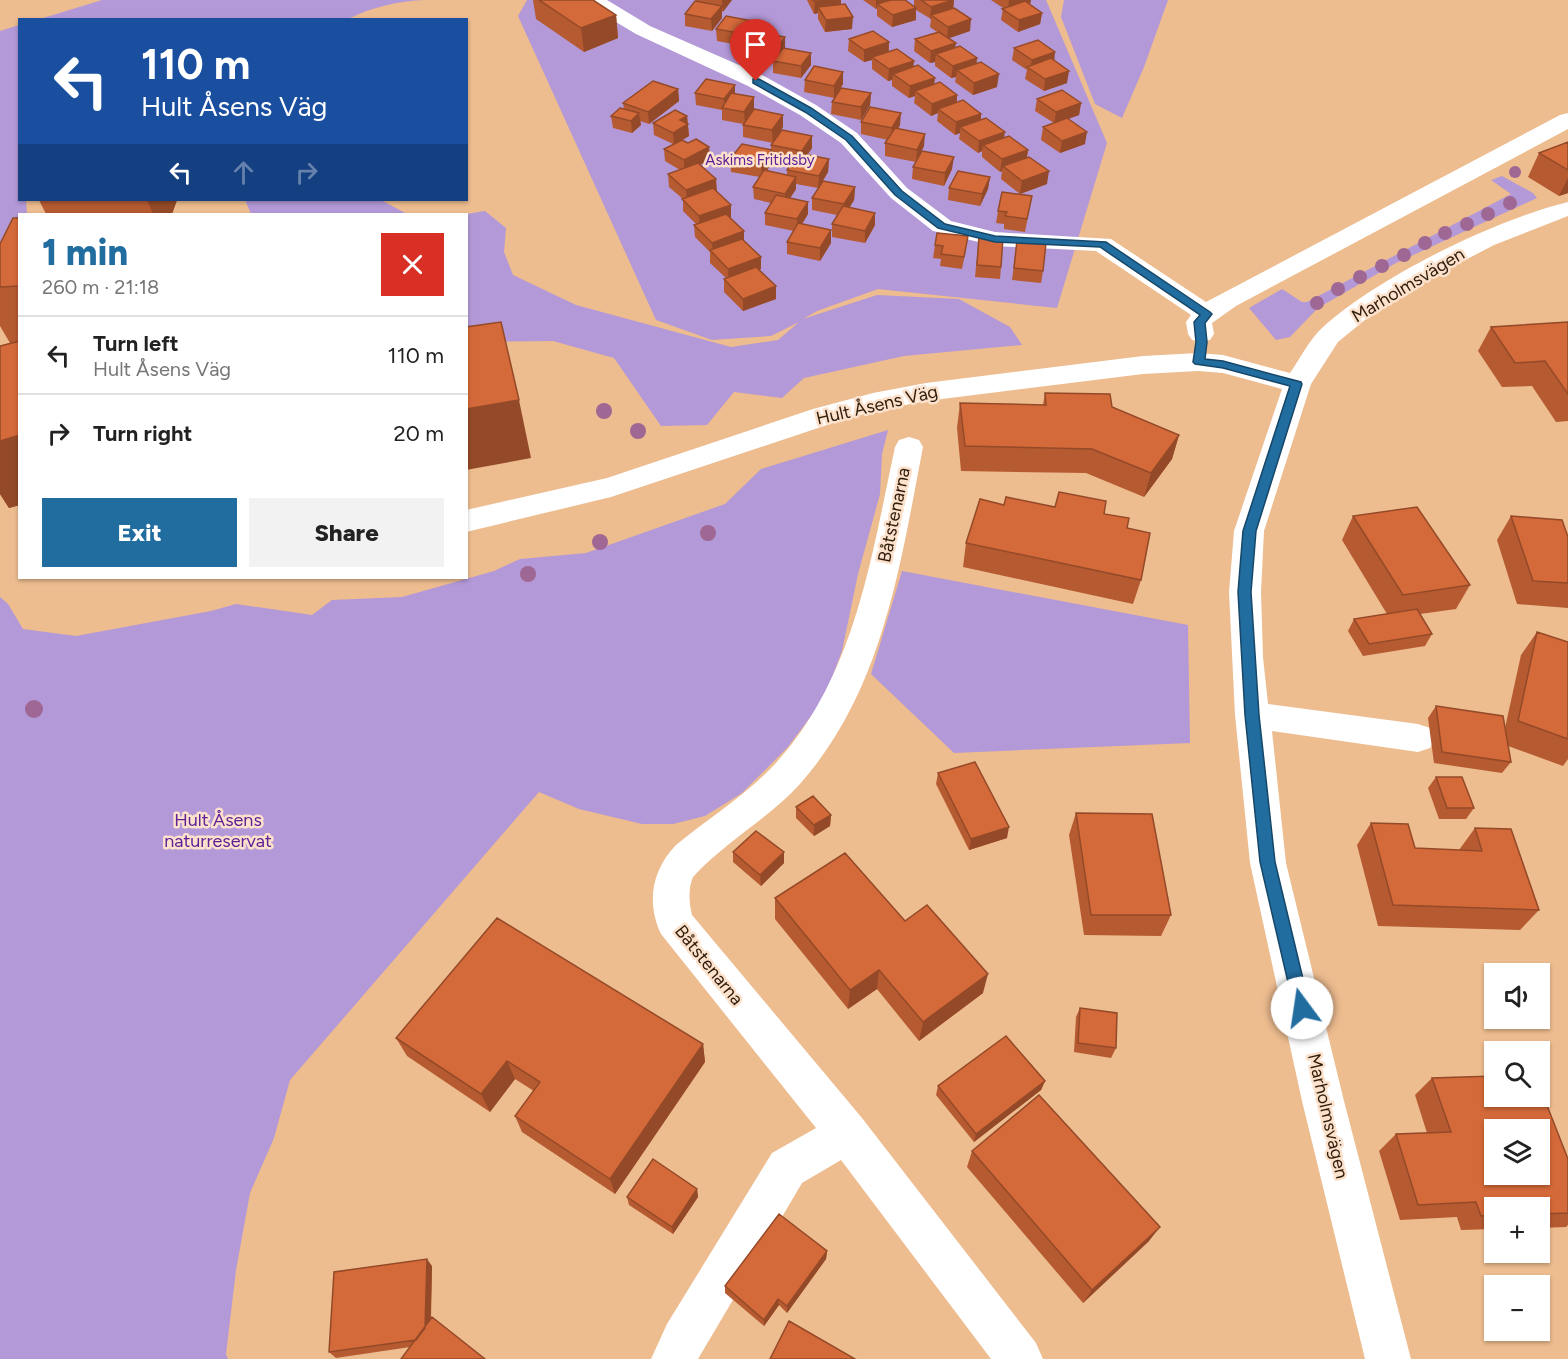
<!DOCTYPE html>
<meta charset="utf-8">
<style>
body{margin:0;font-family:Figtree,sans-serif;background:#f2f2f2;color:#222;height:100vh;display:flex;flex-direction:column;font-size:22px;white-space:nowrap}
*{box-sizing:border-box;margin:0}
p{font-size:20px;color:#767676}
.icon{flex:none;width:33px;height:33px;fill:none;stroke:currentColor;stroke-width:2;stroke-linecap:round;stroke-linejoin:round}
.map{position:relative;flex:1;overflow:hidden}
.drawer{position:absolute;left:18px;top:213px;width:450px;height:366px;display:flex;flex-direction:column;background:#fff;border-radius:0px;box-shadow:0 2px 4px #0004}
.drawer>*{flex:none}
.guide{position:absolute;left:18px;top:18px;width:450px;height:183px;border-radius:0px;box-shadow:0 2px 4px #0004;background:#1a4fa0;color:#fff;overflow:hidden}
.tools{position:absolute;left:1484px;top:963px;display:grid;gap:12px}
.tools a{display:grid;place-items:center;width:66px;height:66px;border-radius:0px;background:#fff;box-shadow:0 2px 4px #0004;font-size:30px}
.pin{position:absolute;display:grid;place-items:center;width:51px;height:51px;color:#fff;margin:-62px -26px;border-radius:50% 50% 50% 0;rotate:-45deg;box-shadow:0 0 6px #0007}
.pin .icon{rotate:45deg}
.me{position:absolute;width:66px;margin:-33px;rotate:346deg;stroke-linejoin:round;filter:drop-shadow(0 0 4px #0008)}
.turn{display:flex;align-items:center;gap:21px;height:126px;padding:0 24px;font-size:27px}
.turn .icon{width:78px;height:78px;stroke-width:2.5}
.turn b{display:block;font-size:42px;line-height:51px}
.lanes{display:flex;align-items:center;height:57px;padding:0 24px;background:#0003;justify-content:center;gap:30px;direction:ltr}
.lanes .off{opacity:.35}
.round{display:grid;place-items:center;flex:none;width:63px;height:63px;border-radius:0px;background:#f2f2f2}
.head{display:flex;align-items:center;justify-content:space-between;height:102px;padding:0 24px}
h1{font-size:36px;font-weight:800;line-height:45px;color:#226da0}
.cta{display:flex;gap:12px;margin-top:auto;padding:12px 24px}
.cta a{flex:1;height:69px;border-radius:0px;background:#226da0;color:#fff;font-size:24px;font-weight:800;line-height:69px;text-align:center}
.cta a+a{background:#f2f2f2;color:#222}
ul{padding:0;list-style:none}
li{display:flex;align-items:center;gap:18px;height:78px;padding:0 24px;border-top:2px solid #e0e0e0}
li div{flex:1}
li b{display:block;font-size:22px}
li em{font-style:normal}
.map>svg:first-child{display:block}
.green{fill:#b399d7}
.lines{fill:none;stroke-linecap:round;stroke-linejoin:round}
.minor{fill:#fff;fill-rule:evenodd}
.tree{fill:#9f6793}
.wall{fill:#b65a31;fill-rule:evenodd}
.shaded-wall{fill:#944a28}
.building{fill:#d46939;stroke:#944a28;stroke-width:1.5;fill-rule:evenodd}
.route{fill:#226da0;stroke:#164768;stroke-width:1.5}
.labels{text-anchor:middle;stroke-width:5;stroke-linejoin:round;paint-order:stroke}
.far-park-label{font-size:15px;fill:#602197;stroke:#fce2cc}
.street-label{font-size:18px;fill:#2f1d0b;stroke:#fce2cc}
.park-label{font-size:18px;fill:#602197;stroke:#fce2cc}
</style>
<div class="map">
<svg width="1568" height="1359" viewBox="0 0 1568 1359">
<rect width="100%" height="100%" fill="#edbc8f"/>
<path class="green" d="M102,0H425C397,1 373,7 348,19H40Z
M527,0H1046L1107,143L1057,308L878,289L817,311L803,319L877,295L959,299L1010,327L1022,345L904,356L804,378L782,398L734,392L707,425L661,426L614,358L553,341L467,342L466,214L485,211L506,228L504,252L513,275L576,305L731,347L778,340L799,322L771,336L712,340L656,320L518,16Z
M1064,0H1168L1144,67L1122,118L1095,104L1061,17Z
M19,25L20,200H26L27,214H20L19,251L0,259V31Z
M1502,176L1533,193L1537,198L1396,263L1318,308L1290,337L1276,340L1249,308L1282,289L1302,302H1307L1511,194L1491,180Z
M245,200H381L407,214H251Z
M888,430L882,454L880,494L858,574L842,651L824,699L787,748L742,793L705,816L673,824H642L579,809L539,792L290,1080L274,1138L250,1193L236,1270L226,1354L228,1359H0V597L8,604L23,629L76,636L211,611L236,604L312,615L332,600L402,597L494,571L520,559L586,553L725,504L761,469Z
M902,571L1188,625L1190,743L954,753L871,674Z"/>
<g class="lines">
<path class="minor" d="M583,0H607L650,26L764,76L816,105L857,133L907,188L951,221L995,232L1111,239L1206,302L1560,115L1568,113V129L1236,306L1212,323L1214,334L1210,340L1201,342L1192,340L1188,334L1186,322L1191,315L1096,251L995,246L933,231L891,198L841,143L800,115L748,86L636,34L586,4Z
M1568,202V216L1494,245L1429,279L1371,315L1338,342L1311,384L1264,531L1261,592L1263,657L1268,704L1418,724L1430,728L1435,738L1430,748L1418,752L1272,731L1286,863L1344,1101L1411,1359H1365L1302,1101L1250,863L1235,715L1229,592L1234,531L1282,389L1223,373L1198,371L1143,374L926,401L874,411L833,423L611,497L466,532V510L607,478L813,409L873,393L926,383L1143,356L1198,353L1223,355L1290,373C1300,359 1309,340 1322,328C1378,277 1494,220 1568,202Z
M909,437L919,440L923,447C900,566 883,690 800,784C768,819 725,842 693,877C688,889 689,902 692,915L862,1118L1036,1343L1043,1359H991L841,1160L802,1183L698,1359H651L667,1324L772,1153L816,1128L661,934C646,902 652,870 676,845C709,818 746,795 775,764C855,677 871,558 895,447L899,440Z"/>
</g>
<g class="tree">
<circle cx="1515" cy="172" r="6"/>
<circle cx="1510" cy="203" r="7"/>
<circle cx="1488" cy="214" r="7"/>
<circle cx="1467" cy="224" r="7"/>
<circle cx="1445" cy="233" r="7"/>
<circle cx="1425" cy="243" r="7"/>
<circle cx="1404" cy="255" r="7"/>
<circle cx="1382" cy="266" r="7"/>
<circle cx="1360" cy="277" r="7"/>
<circle cx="1338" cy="289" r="7"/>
<circle cx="1317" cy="303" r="7"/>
<circle cx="604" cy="411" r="8"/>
<circle cx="638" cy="431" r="8"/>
<circle cx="708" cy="533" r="8"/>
<circle cx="600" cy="542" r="8"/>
<circle cx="528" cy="574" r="8"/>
<circle cx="34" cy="709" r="9"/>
</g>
<path class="wall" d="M533,0H593L616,15L618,38L584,52L536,19Z
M696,0H732L722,12V18L712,31L685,26V14L696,2Z
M807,0H841V4L852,29L825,32L818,19V13L814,14Z
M863,0H905L914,6V0H954L953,8L970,31L948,38L955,48L977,58L976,63L997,87L973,95L955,82L956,77L951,78L935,66V62L930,63L914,51L915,39L937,32L930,27L931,19L916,10V20L892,27L877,16V9H876Z
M991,0H1031L1030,4L1042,13L1040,24L1018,32L1001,20L1003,8Z
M753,21L754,33L744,46L717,41L716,29Z
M849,39L889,42V52L913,67L935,78L934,84L957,95V102L981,114V120L1004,138L1028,150L1027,157L1047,184L1020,194L1001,179L1002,171L1000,172L982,157V151L978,153L959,139L960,133L955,135L937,121L938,113L931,116L914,103L915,96L909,98L892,86V80L888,81L872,69V60L864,62L848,51Z
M748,45L785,48L811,53V65L801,78L773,73V62L748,57Z
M1014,48L1054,61L1067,83L1044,91L1025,79L1027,70L1012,60Z
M805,80L843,84L834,98L804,92Z
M678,89L679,101L649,124L640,121L641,125L632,133L613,128L611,116L624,109L623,103Z
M695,93L735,94L754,97V109L783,127L773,143L743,137V124L722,120V110L696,105Z
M871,93L870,105L861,120L831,114L832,102Z
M1037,99L1081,103L1079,115L1068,119L1085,144L1060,153L1041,140L1043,127L1054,123L1035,111Z
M687,116L689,136L682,140L688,143L709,147L710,160L699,165L717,191L731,217L730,218L744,241L761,257V269L759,270L776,286V299L743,311L724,292V279L726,278L710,263V252L695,237L694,225L696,224L683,211V199L669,187L668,174L680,170L665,161L664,149L673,144L654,135L653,123Z
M861,122L900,125L898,129L924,146L916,162L885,156V143L888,140L861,134Z
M1568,142V193L1559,196L1528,177L1539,153Z
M771,145L812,148L807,155L829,159L828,172L823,181L855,187L854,200L849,208L875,213V225L865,243L832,237V224L837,215L812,210V198L818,188L796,184V189L790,198L808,214L802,224L831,243L820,261L787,254V242L794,231L765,225V213L771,203L754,199L753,187L760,177L731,172L730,159L771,149ZM772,157L792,162L787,170V175L767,171L772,162Z
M913,167L952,169L944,186L912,179Z
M990,177L988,189L980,206L948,200L949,188Z
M1032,196L1025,232L1004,229V224L996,223L998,211Z
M39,200H177L172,214H46Z
M20,218V505L9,508L0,494V346L10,343L0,326V244Z
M979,236L1001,267L1000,279L975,277Z
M1017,240L1043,271L1041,283L1012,280Z
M935,245L966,249L962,269L940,266L941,259L933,258Z
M1568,322V421L1556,422L1532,386L1502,387L1478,351L1491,327Z
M1045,393L1112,407L1179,435L1172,459L1144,497L1086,473L961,471L957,428L960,403L1043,405Z
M1055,507L1104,514L1127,528L1141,580L1133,604L963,567L966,543Z
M1353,516L1470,585L1456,609L1420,614L1432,634L1425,646L1363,656L1348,631L1354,619L1387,614L1342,540Z
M1511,516L1568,537V608L1517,604L1497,540Z
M1537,632L1568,642V759L1563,766L1508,746L1511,762L1502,773L1434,763L1428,718L1436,706L1505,728L1521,655Z
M938,773L1007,838L969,850L936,784Z
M1436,777L1474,808L1466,819H1439L1428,788Z
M796,807L831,815L830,826L814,836L796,818Z
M1076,813L1171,915L1161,936L1084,935L1069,835Z
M1371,823L1415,848L1459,850L1475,828L1539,910L1520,930L1378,926L1357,845Z
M733,852L784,863L761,886L733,862Z
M775,898L905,921L983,993L919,1041L877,989L848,1009L775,919Z
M1080,1008L1116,1048L1111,1058L1074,1052L1076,1017Z
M396,1038L703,1044L705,1062L615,1194L522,1132L515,1116L534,1091L515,1079L490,1112L407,1056Z
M1432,1078L1568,1159V1225L1566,1227L1539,1228V1208H1494V1229L1461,1230L1457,1217L1400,1220L1379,1151L1396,1134L1427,1133L1415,1095Z
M1045,1081L1041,1090L974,1142L936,1095L938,1086Z
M972,1151L1149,1241L1083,1303L967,1167Z
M697,1189L698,1197L673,1234L629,1205L627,1197Z
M827,1251L826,1259L787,1313L779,1305L764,1326L725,1293V1286Z
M432,1266L431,1320L410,1347L336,1358L329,1352Z"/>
<path class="shaded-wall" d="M722,0H732L723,12Z
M830,0H841V10L818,7V13L814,14L815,2Z
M876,0H899L877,4V9H876Z
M954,0L953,12L931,15V19H930L931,7Z
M1009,0H1031L1030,4L1008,11Z
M722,6V18L712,31L711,19Z
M916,8V20L892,27L893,15Z
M1042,13L1040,24L1018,32L1019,20Z
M616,15L618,38L584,52L581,28Z
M853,17L852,29L825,32L826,20Z
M971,19L970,31L947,39L948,27Z
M753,21L754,33L744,46V34Z
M785,37V49L776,63V51Z
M889,42L888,54L872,57V60L864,62V50Z
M956,43L954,55L936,54L935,62L930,63L931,51Z
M1055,52L1054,64L1030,69L1032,60Z
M811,53V65L801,78V66Z
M977,58L976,70H957L956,77L951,78L953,66Z
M914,61L913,73L893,74L892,80L888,81L889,69Z
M1069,71L1067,83L1044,91L1045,79Z
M843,72V84L834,98V86Z
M999,74L997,87L973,95L974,83Z
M935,78L933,90L915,91V96L909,98L910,86Z
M735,85V97L724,108V99Z
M678,89L679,101L649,124L648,112Z
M871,93L870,105L861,120V107Z
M957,95L956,107L938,109V113L931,116L932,104Z
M754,97V110L745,124L744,112Z
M1081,103L1079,115L1054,124L1056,112Z
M639,113L641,125L632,133L631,121Z
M901,113L900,125L891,140L892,128Z
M981,114L980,126L960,127V133L955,135L956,122Z
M783,115V127L773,143L772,130Z
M687,116L689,136L674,145L673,133L680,120Z
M1005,132L1003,144L983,145L982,151L978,153L979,141Z
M1087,132L1085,144L1060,153L1062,141Z
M925,134L924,146L916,162L917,150Z
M812,136V148L802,163V151Z
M709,147L710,160L684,173V160Z
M772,150V162L762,178L761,166Z
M1028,150L1026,162L1003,166L1002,171L1000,172L1002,159Z
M954,157L952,169L944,186L945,173Z
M829,159L828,172L818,188L819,176Z
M1049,171L1047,184L1020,194L1022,181Z
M796,177V189L785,206V194Z
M990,177L988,189L980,206L982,194Z
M1568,178V193L1559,196Z
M716,179L717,191L687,203L686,190Z
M855,187L854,200L844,217V204Z
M147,200H177L172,214H153Z
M808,202V214L797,232V219Z
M731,205V217L700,228L699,216Z
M875,213V225L865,243V231Z
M831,230V243L820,261V248Z
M744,231V244L713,253L712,243Z
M761,257V269L729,281L728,269Z
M776,286V299L743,311V299Z
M519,400L531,458L466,470V409Z
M20,435V505L9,508L0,494V441Z
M1179,435L1172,459L1144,497L1151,473Z
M831,815L830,826L814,836V825Z
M1009,827L1007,838L969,850L971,839Z
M784,852V863L761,886L760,875Z
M879,970L877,989L848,1009L850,990Z
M988,974L983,993L919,1041L923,1022Z
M703,1044L705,1062L615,1194L610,1179Z
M507,1061L515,1079L490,1112L481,1094Z
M1045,1081L1041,1090L974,1142L976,1134Z
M697,1189L698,1197L673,1234L672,1227Z
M1160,1227L1149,1241L1083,1303L1092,1290Z
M827,1251L826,1259L787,1313V1306Z
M427,1259L432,1266L430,1344L425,1338Z
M778,1299L779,1305L764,1326V1320Z"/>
<path class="building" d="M539,0H593L616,15L581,28Z
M813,0H830L815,2Z
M891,0H905L916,8L893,15L877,4Z
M921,0H953L931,7Z
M695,1L722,6L711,19L685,14Z
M1025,1L1042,13L1019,20L1002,9Z
M845,4L853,17L826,20L818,7Z
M954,8L971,19L948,27L931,15Z
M726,16L753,21L744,34L716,29Z
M873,31L889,42L864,50L849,39Z
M758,32L785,37L776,51L748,45Z
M939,32L956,43L931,51L915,39Z
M1038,40L1055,52L1032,60L1014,48Z
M960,46L977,58L953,66L936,54Z
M783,48L811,53L801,66L773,61Z
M897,49L914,61L889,69L872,57Z
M1051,58L1069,71L1045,79L1027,67Z
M981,62L999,74L974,83L957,70Z
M918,65L935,78L910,86L893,74Z
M814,66L843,72L834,86L805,80Z
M706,79L735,85L724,99L695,93Z
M653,81L678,89L648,112L623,103Z
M940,82L957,95L932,104L915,91Z
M841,88L871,93L861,107L832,102Z
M1062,90L1081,103L1056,112L1037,99Z
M731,93L754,97L744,112L722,108Z
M963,100L981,114L956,122L938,109Z
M870,107L901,113L892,128L861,122Z
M620,108L639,113L631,121L611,116Z
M754,109L783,115L772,130L743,125Z
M675,110L687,116L680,120L688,124L673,133L653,123Z
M986,118L1005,132L979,141L960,127Z
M1067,118L1087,132L1062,141L1043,127Z
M895,128L925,134L917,150L885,143Z
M782,130L812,136L802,151L771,145Z
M1009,136L1028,150L1002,159L983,145Z
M696,139L709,147L684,160L664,149L682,140L688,143Z
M1568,142V170L1539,153Z
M742,144L772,150L761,166L730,159Z
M922,151L954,157L945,173L913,167Z
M798,153L829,159L819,176L787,170Z
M1029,157L1049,171L1022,181L1003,166Z
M698,163L716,179L686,190L668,174Z
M764,170L796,177L785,194L753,187Z
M958,171L990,177L982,194L949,188Z
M823,181L855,187L844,204L812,198Z
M713,188L731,205L699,216L682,199Z
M1002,192L1032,196L1027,219L1005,216L1007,212L998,211Z
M776,195L808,202L797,219L765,213Z
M843,206L875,213L865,231L832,224Z
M726,214L744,231L712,243L694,225Z
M13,218H20V286L0,287V244Z
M798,223L831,230L820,248L787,242Z
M937,233L968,236L964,257L941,254L943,246L935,245Z
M979,236L1003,237L1001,267L977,265Z
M742,239L761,257L728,269L710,250Z
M1017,240L1046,243L1043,271L1014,268Z
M756,267L776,286L743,299L724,279Z
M501,322L519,400L466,409V327Z
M1568,322V394L1545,361L1515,363L1491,327Z
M20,341V435L0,441V346Z
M1045,393L1110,394L1112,407L1179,435L1151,473L1092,449L965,446L960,403L1046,405Z
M1059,492L1106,501L1104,514L1129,518L1127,528L1150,533L1141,580L966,543L980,499L1004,505L1006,497L1055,507Z
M1417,507L1470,585L1403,595L1353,516Z
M1511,516L1562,520L1568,537V583L1533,581Z
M1417,609L1432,634L1369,644L1354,619Z
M1537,632L1568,642V739L1518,721Z
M1436,706L1503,716L1511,762L1442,752Z
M975,762L1009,827L971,839L938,773Z
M1436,777H1462L1474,808H1447Z
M813,796L831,815L814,825L796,807Z
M1076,813L1152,814L1171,915H1091Z
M1371,823L1408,824L1415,848L1482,851L1475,828L1511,829L1539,910L1393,905Z
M756,831L784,852L760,875L733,852Z
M845,853L905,921L927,905L988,974L923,1022L879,970L850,990L775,898Z
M497,918L703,1044L610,1179L515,1116L540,1082L507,1061L481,1094L396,1038Z
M1080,1008L1117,1013L1116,1048L1078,1043Z
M1006,1036L1045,1081L976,1134L938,1086Z
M1494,1076V1096H1539V1085L1568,1159V1213L1539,1214V1208H1494V1215L1481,1216L1476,1202L1418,1205L1396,1134L1451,1132L1432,1078ZM1494,1130H1539V1174H1494Z
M1039,1095L1160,1227L1092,1290L972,1151Z
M653,1159L697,1189L672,1227L627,1197Z
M779,1214L827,1251L787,1306L778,1299L764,1320L725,1286Z
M427,1259L425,1328L416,1340L329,1352L334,1272Z
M432,1317L485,1359H401Z
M789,1321L855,1359H770Z"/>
<path class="route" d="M753,79H759L811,108L852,136L902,191L945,224L995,236L1106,242L1210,312L1212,314L1205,323L1207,342L1205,359L1223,361L1301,382L1302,384L1256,531L1251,592L1259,715L1275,862L1310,1008L1308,1013L1302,1016L1296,1013L1294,1008L1260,862L1245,715L1238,592L1243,531L1290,386L1223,368L1195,364L1193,362L1196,342L1194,322L1200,315L1100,247L995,242L938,228L895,195L846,140L805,112L753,83Z"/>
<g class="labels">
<g class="far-park-label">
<text x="760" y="165">Askims Fritidsby</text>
</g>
<g class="street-label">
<text transform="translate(1408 285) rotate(-31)" y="6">Marholmsvägen</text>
<text transform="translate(877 405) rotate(-13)" y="6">Hult Åsens Väg</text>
<text transform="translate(894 515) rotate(-78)" y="6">Båtstenarna</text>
<text transform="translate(709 965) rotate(51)" y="6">Båtstenarna</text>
<text transform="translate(1328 1116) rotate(77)" y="6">Marholmsvägen</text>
</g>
<g class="park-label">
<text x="218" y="826">Hult Åsens<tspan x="218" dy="21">naturreservat</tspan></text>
</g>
</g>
</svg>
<div class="tools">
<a><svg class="icon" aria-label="sound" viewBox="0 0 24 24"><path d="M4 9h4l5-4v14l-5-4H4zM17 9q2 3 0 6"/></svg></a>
<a><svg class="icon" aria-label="search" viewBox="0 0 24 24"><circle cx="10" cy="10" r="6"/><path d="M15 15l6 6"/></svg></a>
<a><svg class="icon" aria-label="layers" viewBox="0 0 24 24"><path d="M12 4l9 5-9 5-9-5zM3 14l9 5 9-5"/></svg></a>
<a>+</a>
<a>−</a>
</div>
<div class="pin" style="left:756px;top:81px;background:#d93025"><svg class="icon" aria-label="arrive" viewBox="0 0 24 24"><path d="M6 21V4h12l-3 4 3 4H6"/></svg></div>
<svg class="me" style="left:1302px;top:1008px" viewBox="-20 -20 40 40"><circle r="19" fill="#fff"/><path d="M0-13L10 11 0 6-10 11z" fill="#226da0"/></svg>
<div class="guide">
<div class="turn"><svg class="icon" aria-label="left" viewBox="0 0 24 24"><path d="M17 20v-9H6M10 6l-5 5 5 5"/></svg><div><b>110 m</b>Hult Åsens Väg</div></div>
<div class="lanes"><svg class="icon" aria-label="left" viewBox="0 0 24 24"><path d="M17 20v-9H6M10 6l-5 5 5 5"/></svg><svg class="icon off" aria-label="ahead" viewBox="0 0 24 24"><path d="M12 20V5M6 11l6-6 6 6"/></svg><svg class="icon off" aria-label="right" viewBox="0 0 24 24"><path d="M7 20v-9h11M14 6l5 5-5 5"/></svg></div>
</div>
<section class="drawer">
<div class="head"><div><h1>1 min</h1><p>260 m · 21:18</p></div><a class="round" style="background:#d93025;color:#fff"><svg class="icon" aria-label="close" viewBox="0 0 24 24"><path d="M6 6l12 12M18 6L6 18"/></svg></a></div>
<ul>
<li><svg class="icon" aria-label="left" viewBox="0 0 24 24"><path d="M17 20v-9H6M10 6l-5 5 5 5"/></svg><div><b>Turn left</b><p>Hult Åsens Väg</p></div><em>110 m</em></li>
<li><svg class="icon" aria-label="right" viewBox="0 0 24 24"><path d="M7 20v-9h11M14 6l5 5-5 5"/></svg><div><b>Turn right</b></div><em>20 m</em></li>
</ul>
<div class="cta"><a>Exit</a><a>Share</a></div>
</section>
</div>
